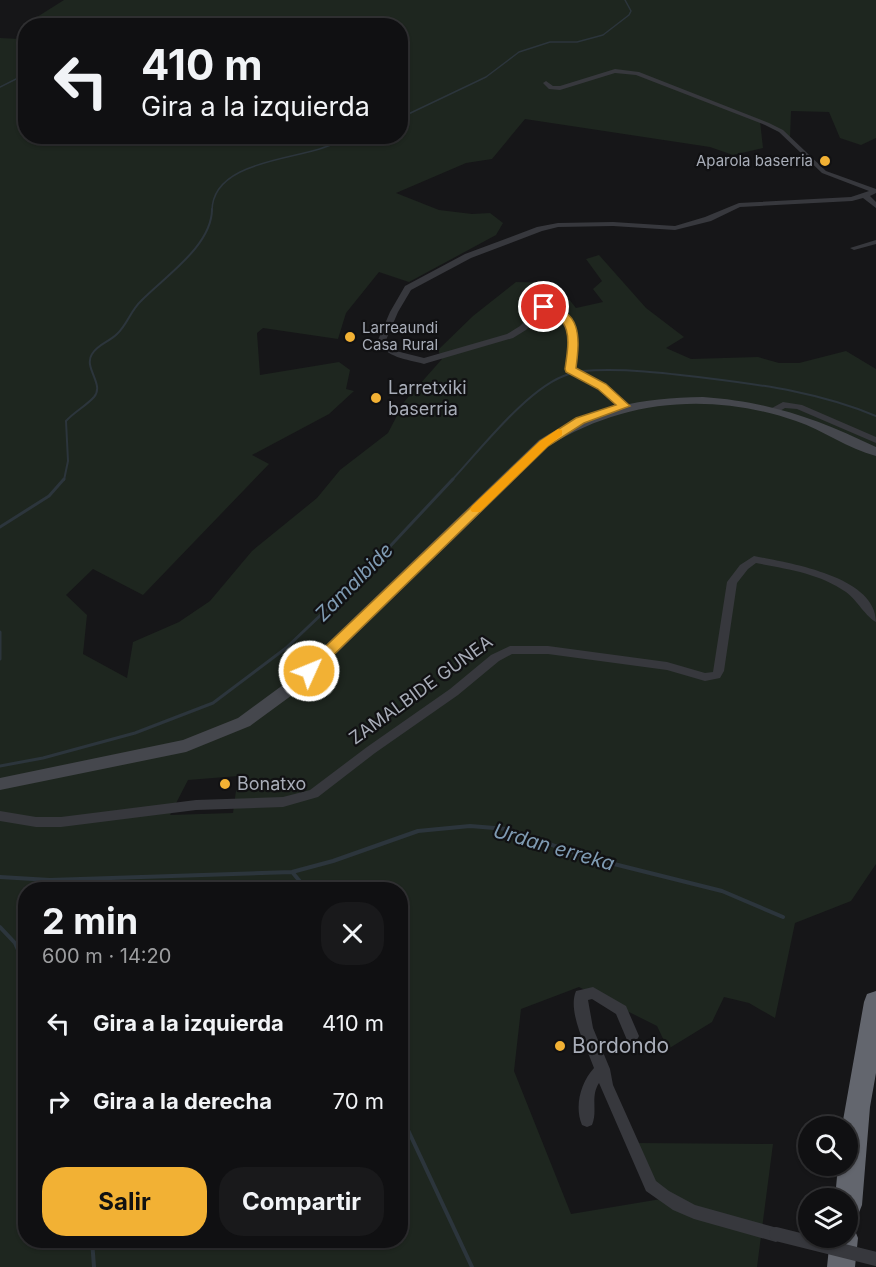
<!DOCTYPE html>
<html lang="es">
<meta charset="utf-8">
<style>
body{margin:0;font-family:Inter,sans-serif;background:#19191b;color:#f1f3f6;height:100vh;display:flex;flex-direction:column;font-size:22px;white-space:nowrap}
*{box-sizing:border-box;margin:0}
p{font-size:20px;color:#9c9d9f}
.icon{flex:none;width:33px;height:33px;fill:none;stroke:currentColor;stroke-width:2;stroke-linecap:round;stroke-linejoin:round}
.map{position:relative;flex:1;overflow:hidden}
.drawer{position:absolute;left:18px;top:882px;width:390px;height:366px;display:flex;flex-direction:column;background:#101012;border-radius:24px;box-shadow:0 2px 4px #0004,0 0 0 2px #303032}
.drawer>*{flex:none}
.hud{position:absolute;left:18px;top:18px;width:390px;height:126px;border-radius:24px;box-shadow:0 2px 4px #0004,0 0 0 2px #303032;background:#101012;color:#f1f3f6;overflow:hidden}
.fabs{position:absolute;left:798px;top:1116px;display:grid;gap:12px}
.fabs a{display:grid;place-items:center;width:60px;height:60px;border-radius:50%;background:#101012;box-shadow:0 2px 4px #0004,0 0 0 2px #303032;font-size:30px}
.pin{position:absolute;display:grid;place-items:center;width:51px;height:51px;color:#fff;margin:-26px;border:3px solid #fff;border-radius:50%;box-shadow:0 2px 6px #0007}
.me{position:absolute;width:66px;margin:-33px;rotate:46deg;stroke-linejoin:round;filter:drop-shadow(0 0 4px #0008)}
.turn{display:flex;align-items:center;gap:21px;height:126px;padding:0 24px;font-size:27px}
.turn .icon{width:78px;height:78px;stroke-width:2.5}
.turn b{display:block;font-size:42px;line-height:51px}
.round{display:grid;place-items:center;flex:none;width:63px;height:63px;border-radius:24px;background:#19191b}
.head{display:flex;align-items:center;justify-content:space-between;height:102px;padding:0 24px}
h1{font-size:36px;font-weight:700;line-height:45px}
.primary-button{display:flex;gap:12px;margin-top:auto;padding:12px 24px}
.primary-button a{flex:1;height:69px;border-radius:24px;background:#f2b134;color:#111;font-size:24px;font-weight:700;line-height:69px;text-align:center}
.primary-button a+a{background:#19191b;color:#f1f3f6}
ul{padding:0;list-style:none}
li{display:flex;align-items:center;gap:18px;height:78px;padding:0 24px}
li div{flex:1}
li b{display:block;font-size:22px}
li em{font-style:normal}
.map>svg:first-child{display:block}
.green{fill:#1e261f;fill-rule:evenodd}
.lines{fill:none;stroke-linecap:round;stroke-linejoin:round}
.stream-far3{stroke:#2c353c;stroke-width:1.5}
.stream-far2{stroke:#2c353c;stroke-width:2}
.stream-far1{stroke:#2c353c;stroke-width:3}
.stream{stroke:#2c353c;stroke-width:4}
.street{fill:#37383d;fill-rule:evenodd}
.secondary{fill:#45474d;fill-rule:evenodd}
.highway{fill:#63666e;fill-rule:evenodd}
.street-bridge{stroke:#37383d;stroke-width:14}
.route{fill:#f2b134;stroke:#9d7322;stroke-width:1.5}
.slow{fill:#f59e0b}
.poi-dot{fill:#f2b134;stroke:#111113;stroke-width:2}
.labels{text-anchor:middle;stroke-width:4.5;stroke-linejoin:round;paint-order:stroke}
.far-poi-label{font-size:15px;fill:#a8adb8;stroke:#111113;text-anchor:end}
.poi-label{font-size:18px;fill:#a8adb8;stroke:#111113;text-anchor:start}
.street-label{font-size:18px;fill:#a8adb8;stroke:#111113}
.water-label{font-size:20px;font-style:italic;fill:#7f9bb3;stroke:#111113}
.near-poi-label{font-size:21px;fill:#a8adb8;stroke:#111113;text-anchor:start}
</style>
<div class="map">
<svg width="876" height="1267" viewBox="0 0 876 1267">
<rect width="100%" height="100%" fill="#161618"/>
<path class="green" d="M64,0H876V138L861,145L840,138L829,112L791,111L790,138L760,121L763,148L733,155L710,147L525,119L492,159L466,163L396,193L439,210L472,214L490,213L503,223L496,235L409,282L379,272L346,313L338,339L263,328L257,333L260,375L339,362L350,370L346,389L354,391L329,414L252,455L269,464L143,595L93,569L66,595L87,615L83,654L127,678L133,642L179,622L210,601L252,551L317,498L340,470L388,433L404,402L442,359L438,350L473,316L516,282L556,283L576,308L603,302L593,289L602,281L586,259L599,255L646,308L684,337L666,348L691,359L758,357L779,363H799L846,351L876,369V864L851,901L795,923L775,1018L749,1003L724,997L712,1022L668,1049L657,1026L579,987L521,1009L514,1071L571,1214L661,1199L637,1143L773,1144L757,1267H0V38L20,39L25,32L26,136H400V26L31,25L37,17ZM238,776L233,813L170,815L188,780ZM26,890H400V1240H26Z"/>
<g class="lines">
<path class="stream-far3" d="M109,26L115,21
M0,87L26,74
M400,118L486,77L519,52L550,42H577L603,35L629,15L631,11L625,0
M212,211C212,165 283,160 316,150C329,146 342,141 355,136"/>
<path class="stream-far2" d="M582,371C624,368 665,373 706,378C765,385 821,393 876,416
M64,480L68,461L66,421C74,412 86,406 94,397C105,384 83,368 92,354C98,344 109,342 117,334C127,325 131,310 141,301C164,277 212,246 212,209
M452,480C481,449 529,386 569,374"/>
<path class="stream-far1" d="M0,527L49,496L64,479
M0,632V659
M0,766L43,758L135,733L213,703L286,648L366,572L453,479"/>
<path class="stream" d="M293,873L307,890
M0,877L50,880L292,872L333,861L418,831L470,826L507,829L586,857L722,891L783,917
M0,927L15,943L26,968
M400,1113L472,1267
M92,1240L94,1267"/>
<path class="street" d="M615,69L639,72L769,123L783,130L826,171L876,189V193L870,196L876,202V208L863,198L852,201L740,207L711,221L675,230L613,226L558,227L542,231L471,258L411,290L398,312L386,340L388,344L396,351L424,358L507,334L520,326L541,305C581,304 577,341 574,368L605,385L627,405V409H621L599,389L567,371L566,369C568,345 576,318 546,310L526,330L513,338L427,363L424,364C407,359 385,358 378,340L390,312L405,286L465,254L537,227L558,223L613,222L675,226L705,217L739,203L851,197L869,191L822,173L779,132L765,125L636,75L615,73L560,90L549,89L543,83L546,81L553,86H560Z
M876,240V244L854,250L850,248Z
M783,402L802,405L876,437V443L797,409L785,408L778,412H772V408Z
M754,556C788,563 876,576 876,622C867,618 856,599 846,592C819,573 787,569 756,563L748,569L737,583L724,671L720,678L705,681L667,670L548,654H512L499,661L458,695L375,753L318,797L283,807L196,810L61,827H36L0,821V811L36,817H61L196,800L283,797L310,790L367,747L450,689L491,655L510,646H548L667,662L705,673L713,672L727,582L740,565Z
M593,987L626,1006L639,1036L637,1040L632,1042L627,1040L616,1014L592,999L588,1000L593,1028L610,1069L613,1085L656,1181L669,1191L695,1205L781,1229L784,1234L781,1239L776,1242L694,1219L673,1210L646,1191L599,1083C590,1097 598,1111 592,1125L587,1127L582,1125C574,1106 581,1082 594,1068C587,1048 567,1012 576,991Z"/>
<path class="secondary" d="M703,397C771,402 815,418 876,447V456C848,449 823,430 796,421C712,392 624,399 549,446L299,690L250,726L186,752L0,790V778L183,740L238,718L287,682L539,440C593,407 641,398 703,397Z"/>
<path class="highway" d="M876,991V1073L870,1107L862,1205L858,1215L848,1219V1198H835L838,1166H848V1126H842L864,1002L867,994Z
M848,1225L854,1228L858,1238L855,1267H827L830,1238H848Z"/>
<path class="street-bridge" d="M776,1234L876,1259"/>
</g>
<path class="route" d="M544,304C582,310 580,337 576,368L606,384L630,406L584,423L548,446L314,674H304L302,671L304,667L540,441L576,418L616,405L598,389L566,372L565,369C569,341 574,317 540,309L539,307Z"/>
<path class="slow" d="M558,429L562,430V435L548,446L480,512H472L470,509L472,506L540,441Z"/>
<g class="poi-dot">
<circle cx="825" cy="161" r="6"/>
<circle cx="350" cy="337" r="6"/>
<circle cx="376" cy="398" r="6"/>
<circle cx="225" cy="784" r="6"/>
<circle cx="560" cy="1046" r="6"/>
</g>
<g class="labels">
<g class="far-poi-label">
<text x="813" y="166">Aparola baserria</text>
<text x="362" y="333" text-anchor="start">Larreaundi<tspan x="362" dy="17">Casa Rural</tspan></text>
</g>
<g class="poi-label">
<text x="388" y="394">Larretxiki<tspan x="388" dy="21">baserria</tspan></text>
<text x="237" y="790">Bonatxo</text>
</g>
<g class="street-label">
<text transform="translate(421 690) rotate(-36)" y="6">ZAMALBIDE GUNEA</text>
</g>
<g class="water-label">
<text transform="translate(354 582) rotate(-45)" y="7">Zamalbide</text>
<text transform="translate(554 847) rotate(16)" y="7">Urdan erreka</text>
</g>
<g class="near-poi-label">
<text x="572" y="1053">Bordondo</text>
</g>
</g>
</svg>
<div class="fabs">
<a><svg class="icon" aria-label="search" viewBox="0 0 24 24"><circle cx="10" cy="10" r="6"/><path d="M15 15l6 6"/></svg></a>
<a><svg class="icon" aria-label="layers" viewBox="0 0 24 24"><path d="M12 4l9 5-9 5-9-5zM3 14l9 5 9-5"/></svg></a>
</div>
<div class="pin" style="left:544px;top:307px;background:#d93025"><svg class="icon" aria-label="arrive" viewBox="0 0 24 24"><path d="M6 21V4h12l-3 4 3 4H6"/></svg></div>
<svg class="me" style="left:309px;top:671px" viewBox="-20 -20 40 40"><circle r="17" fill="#f2b134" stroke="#fff" stroke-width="3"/><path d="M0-11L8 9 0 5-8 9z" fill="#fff"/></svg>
<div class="hud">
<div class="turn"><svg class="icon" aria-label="left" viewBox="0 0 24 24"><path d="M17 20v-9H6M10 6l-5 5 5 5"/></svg><div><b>410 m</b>Gira a la izquierda</div></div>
</div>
<section class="drawer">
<div class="head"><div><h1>2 min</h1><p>600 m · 14:20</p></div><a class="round"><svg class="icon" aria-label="close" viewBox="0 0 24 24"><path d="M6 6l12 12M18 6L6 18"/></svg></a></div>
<ul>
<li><svg class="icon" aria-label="left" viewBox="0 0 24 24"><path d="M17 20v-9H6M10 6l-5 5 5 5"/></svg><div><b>Gira a la izquierda</b></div><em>410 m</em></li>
<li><svg class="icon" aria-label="right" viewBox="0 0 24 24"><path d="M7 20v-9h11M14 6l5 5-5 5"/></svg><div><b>Gira a la derecha</b></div><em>70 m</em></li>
</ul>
<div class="primary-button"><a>Salir</a><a>Compartir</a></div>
</section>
</div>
